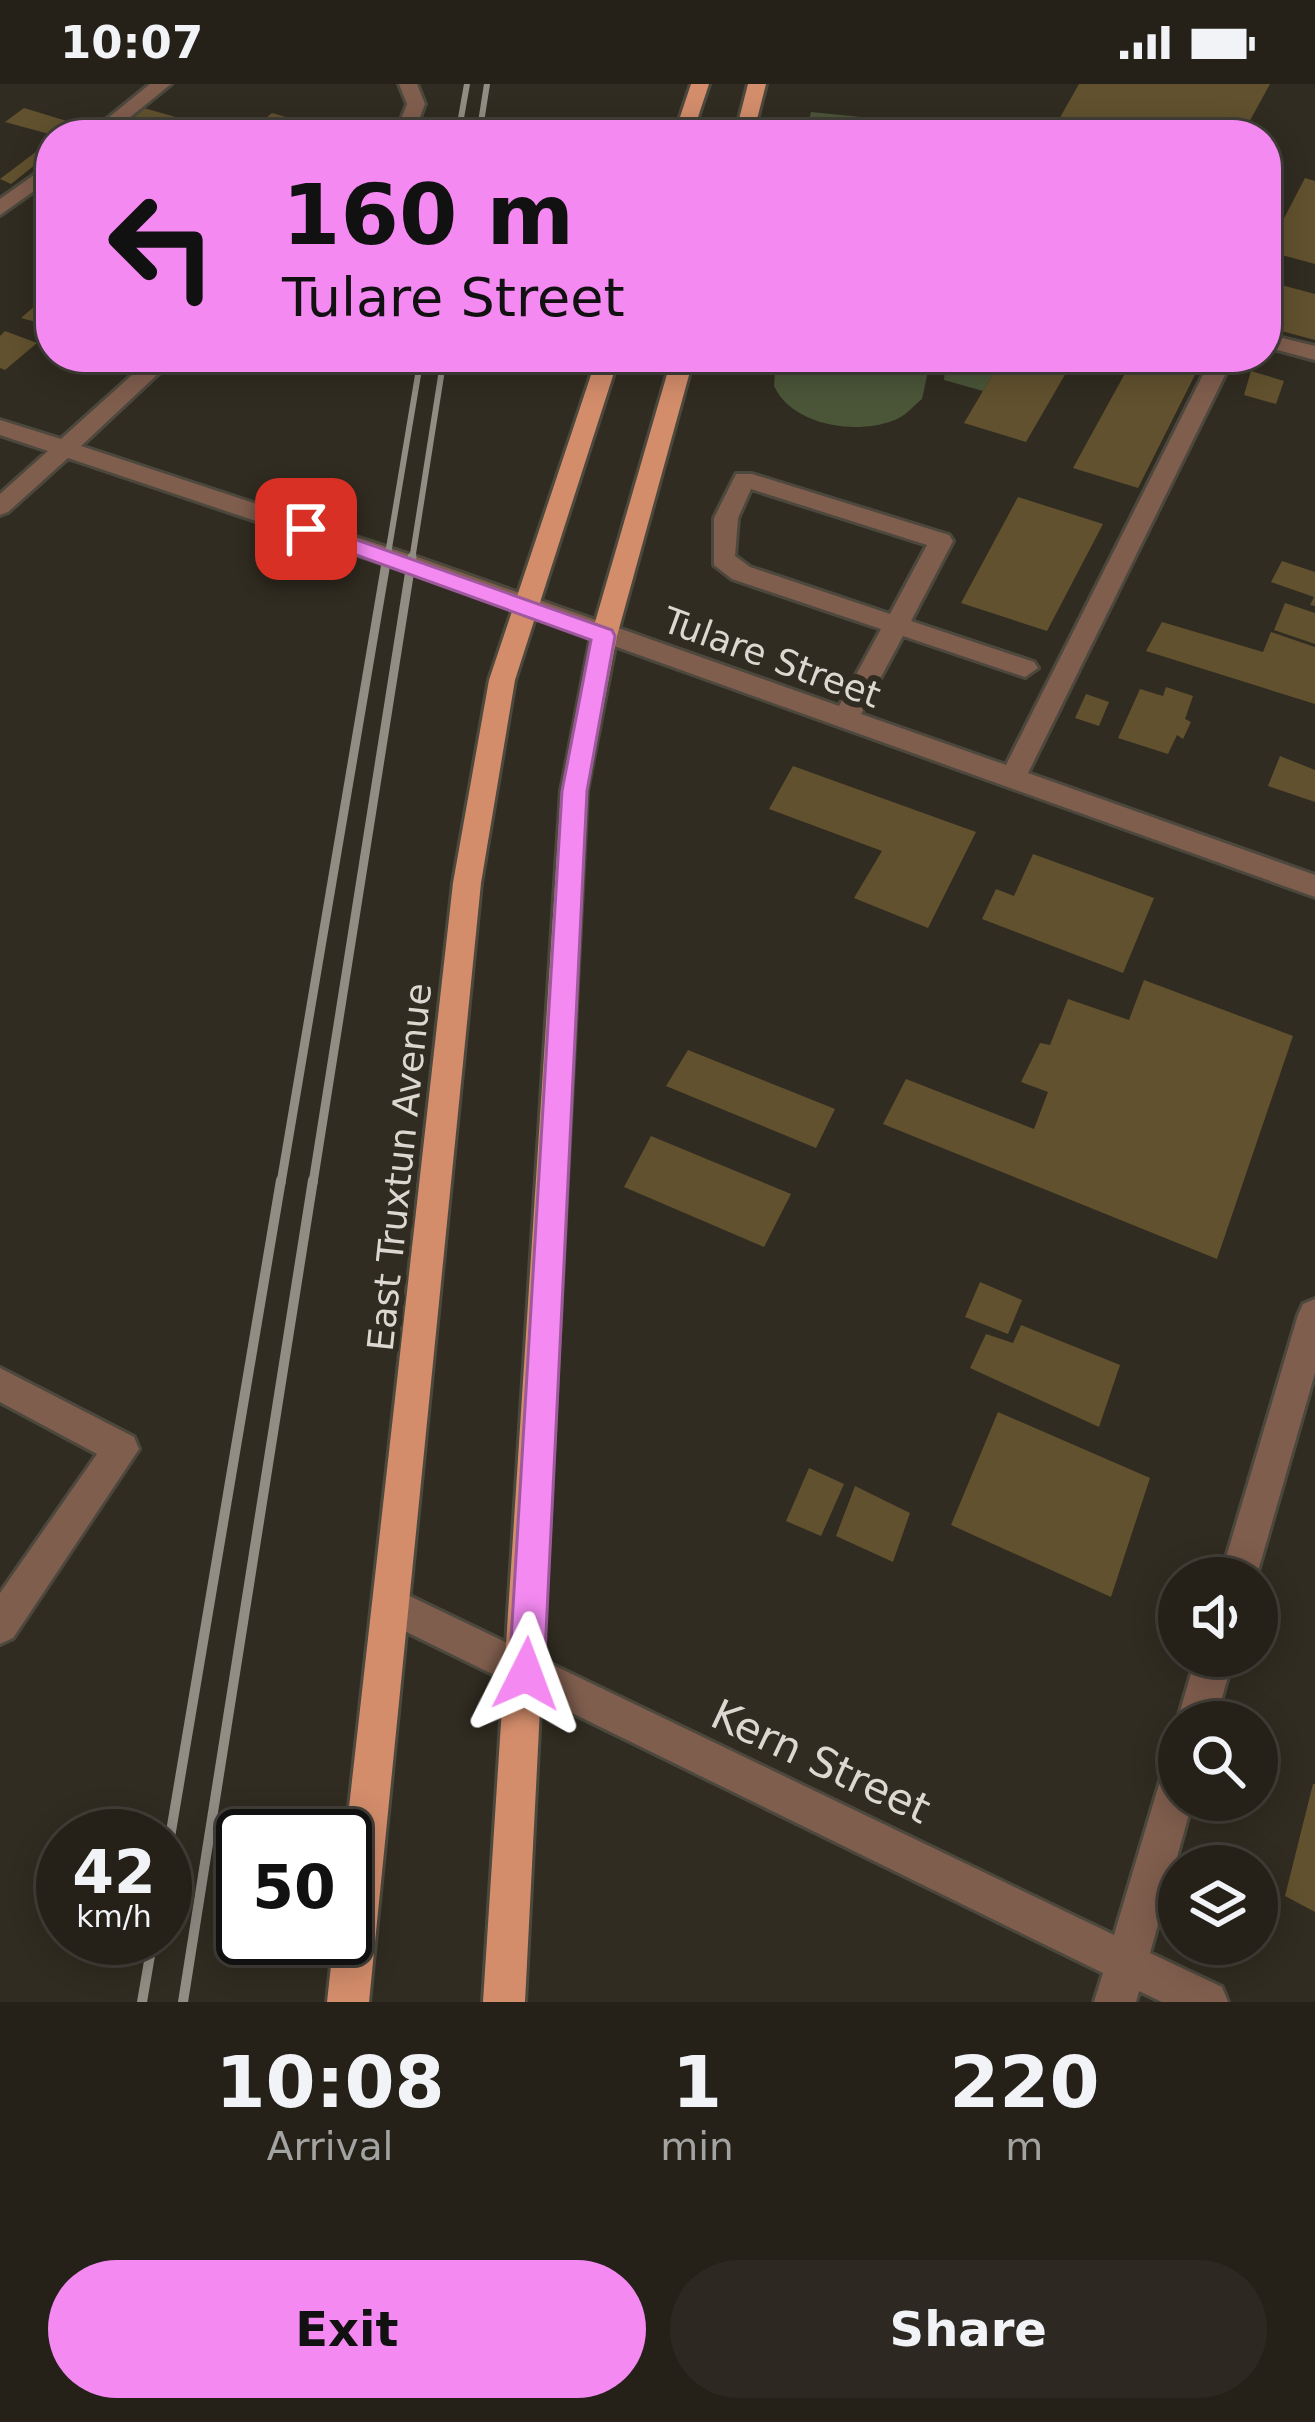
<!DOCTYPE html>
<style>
body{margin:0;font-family:"DejaVu Sans",sans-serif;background:#2d2922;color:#f1f3f6;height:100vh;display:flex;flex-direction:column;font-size:45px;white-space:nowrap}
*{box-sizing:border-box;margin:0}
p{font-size:39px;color:#a3a3a2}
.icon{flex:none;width:66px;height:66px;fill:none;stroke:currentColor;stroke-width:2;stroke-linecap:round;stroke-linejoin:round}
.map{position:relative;height:1918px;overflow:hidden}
.drawer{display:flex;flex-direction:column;background:#252119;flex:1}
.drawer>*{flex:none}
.banner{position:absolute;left:36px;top:36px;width:1245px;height:252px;border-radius:48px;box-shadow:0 6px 30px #0003,0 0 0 3px #423e38;background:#f389f1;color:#111;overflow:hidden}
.fabs{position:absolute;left:1158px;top:1473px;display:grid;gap:24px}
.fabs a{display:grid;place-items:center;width:120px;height:120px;border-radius:50%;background:#252119;box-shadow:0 6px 30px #0003,0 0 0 3px #423e38;font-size:60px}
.speed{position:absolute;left:36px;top:1725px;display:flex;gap:24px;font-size:60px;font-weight:700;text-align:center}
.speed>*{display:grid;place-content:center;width:156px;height:156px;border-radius:50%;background:#252119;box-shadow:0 6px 30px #0003,0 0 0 3px #423e38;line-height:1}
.speed small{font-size:30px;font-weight:400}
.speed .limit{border:6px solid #111;border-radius:18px;background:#fff;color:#111}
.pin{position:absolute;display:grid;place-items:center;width:102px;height:102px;color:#fff;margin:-51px;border-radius:24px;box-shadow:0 6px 18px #0006}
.me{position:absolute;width:132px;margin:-66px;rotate:3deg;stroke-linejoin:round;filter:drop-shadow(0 0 9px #0008)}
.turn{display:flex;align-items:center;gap:42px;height:252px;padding:0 48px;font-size:54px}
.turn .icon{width:156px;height:156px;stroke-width:2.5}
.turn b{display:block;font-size:84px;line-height:102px}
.eta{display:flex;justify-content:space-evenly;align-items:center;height:204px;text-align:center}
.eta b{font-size:72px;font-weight:600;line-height:84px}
.cta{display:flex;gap:24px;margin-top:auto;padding:24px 48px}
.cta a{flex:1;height:138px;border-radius:72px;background:#f389f1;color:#111;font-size:48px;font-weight:600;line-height:138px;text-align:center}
.cta a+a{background:#2d2922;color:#f1f3f6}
.status{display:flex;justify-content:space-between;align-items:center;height:84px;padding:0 60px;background:#252119;direction:ltr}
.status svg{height:33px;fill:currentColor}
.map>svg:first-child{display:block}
.green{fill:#4b5538}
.building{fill:#61512e}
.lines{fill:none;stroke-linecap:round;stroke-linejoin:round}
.minor-casing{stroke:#4c483d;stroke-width:6}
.major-casing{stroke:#4c483d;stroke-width:6}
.minor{fill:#805e4e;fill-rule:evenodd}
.major{fill:#d38d6b;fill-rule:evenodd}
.rail-far2{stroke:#918d84;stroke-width:6}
.rail-far1{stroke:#918d84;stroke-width:9}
.rail{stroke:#918d84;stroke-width:10}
.route{fill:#f389f1;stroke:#9e599d;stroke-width:3}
.labels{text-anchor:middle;stroke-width:12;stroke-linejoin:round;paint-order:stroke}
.street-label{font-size:36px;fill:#dbd8d1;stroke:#312c21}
.near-street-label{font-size:42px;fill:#dbd8d1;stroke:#312c21}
</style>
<div class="status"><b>10:07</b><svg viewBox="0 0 49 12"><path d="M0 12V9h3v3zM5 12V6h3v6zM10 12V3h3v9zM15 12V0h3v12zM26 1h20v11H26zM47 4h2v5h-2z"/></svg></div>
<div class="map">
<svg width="1315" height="1918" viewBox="0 0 1315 1918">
<rect width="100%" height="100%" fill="#312c21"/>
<path class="green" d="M811,28L881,35L878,51H805Z
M776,273H931L922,315C912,323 905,333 892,337C854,351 792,341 774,302Z
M946,273H1003L983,307L944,296Z"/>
<path class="building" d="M1079,0H1270L1242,51H1059L1062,46L1054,44Z
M24,24L70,38L53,51L5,38Z
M144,24L186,36L167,50L130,33Z
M272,29L346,50V51H246Z
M37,67L50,69L11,100L0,95Z
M1305,94L1315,97V180L1267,167Z
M1266,197L1315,210V256L1266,243Z
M51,208V242L21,234Z
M5,247L37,259L5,286L0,284V252Z
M1003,273H1086L1083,278L1074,275L1026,358L964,339Z
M1134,273H1204L1138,404L1073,384Z
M1251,287L1284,297L1276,320L1244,311Z
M1018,413L1103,440L1047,547L961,519Z
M1282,477L1315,488V522L1310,521L1314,513L1271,498Z
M1285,519L1315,529V560L1274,546Z
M1162,538L1263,568L1271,548L1315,563V620L1146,567Z
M1166,603L1193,612L1185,635L1191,638L1183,655L1177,651L1168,670L1118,654L1140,605L1163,612Z
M1086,610L1109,618L1099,642L1075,634Z
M1280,672L1315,686V718L1268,702Z
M793,682L976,748L928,844L854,814L882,767L769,725Z
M1033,770L1154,814L1123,889L982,835L996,805L1014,812Z
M1144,896L1293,952L1217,1175L883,1040L906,995L1034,1045L1048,1008L1021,998L1040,959L1050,961L1068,915L1129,936Z
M688,966L835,1025L816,1064L666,1002Z
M651,1052L791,1110L764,1163L624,1103Z
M980,1198L1022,1216L1008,1250L965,1233Z
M1021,1241L1120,1281L1099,1343L970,1284L986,1250L1013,1259Z
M998,1328L1150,1394L1111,1513L951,1441Z
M809,1384L844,1400L821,1452L786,1437Z
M855,1402L910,1429L893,1478L836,1452Z
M1313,1700H1315V1828L1285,1812Z"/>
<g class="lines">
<g class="minor-casing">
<path id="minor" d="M150,0H171L108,51H87Z
M399,0H417L425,20L413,51H395L407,20Z
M51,79V95L0,131V115Z
M1266,250L1315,262V276L1266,263Z
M152,273H176L81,362L420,474L839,622L881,545L732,495L714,481V434L736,390H752L949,451L953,457L911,537L1034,578L1038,584L1025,593L903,552L861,630L1006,681L1212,273H1234L1028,689L1315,791V813L402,486L68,374L8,428L0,431V410L48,367L0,351V336L61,355ZM751,405L927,461L890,530L750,483L735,472L738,434Z
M1315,1215V1289L1256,1494H1220L1298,1231L1303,1220Z
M0,1284L134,1353L139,1365L13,1554L0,1560V1509L97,1370L0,1318Z
M393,1504L1114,1851L1160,1697L1165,1683L1179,1678V1716H1193L1150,1869L1222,1903L1228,1918H1162L1139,1907L1136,1918H1094L1103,1889L380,1535L375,1522L380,1509Z
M1196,1572H1234L1215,1638H1179V1643L1177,1638Z"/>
</g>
<g class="major-casing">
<path id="major" d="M691,0H709L692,51H674Z
M748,0H766L753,51H735Z
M597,273H619L515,596L481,799L369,1918H327L334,1854H345V1759L453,799L489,596Z
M672,273H694L617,552L587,707L525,1918H483L561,707L591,552Z"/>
</g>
<use href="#minor" class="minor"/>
<use href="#major" class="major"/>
<path class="rail-far2" d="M458,51L467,0
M479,51L487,0
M387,476L421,273
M412,476L444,273"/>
<path class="rail-far1" d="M281,1099L387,473
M313,1099L412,473"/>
<path class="rail" d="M165,1783L281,1096
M142,1918L153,1854
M183,1918L313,1096"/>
</g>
<path class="route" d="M306,438L612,546L615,552L587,707L544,1590L539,1602L526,1607L514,1602L509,1590L562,707L591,556L298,450L295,445Z"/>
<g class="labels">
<g class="street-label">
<text transform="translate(772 573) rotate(20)" y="13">Tulare Street</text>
<text transform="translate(399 1083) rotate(-84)" y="13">East Truxtun Avenue</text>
</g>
<g class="near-street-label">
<text transform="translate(821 1677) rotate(25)" y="15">Kern Street</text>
</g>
</g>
</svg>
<div class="fabs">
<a><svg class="icon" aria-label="sound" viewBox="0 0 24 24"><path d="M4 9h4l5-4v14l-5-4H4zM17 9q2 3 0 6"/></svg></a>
<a><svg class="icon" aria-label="search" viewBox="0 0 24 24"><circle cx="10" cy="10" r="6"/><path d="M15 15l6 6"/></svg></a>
<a><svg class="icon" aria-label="layers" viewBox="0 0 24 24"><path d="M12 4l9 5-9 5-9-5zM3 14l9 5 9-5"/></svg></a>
</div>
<div class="speed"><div>42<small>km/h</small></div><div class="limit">50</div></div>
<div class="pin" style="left:306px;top:445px;background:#d93025"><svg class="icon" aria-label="arrive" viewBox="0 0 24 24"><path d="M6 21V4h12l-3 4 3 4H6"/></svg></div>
<svg class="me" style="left:526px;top:1590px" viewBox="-20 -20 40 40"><path d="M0-17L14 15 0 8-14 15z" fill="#f389f1" stroke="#fff" stroke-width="4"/></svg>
<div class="banner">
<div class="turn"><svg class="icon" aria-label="left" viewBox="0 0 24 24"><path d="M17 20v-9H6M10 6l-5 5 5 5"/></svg><div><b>160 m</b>Tulare Street</div></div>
</div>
</div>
<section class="drawer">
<div class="eta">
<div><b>10:08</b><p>Arrival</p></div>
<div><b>1</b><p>min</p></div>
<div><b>220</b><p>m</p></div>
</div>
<div class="cta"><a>Exit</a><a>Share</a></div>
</section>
